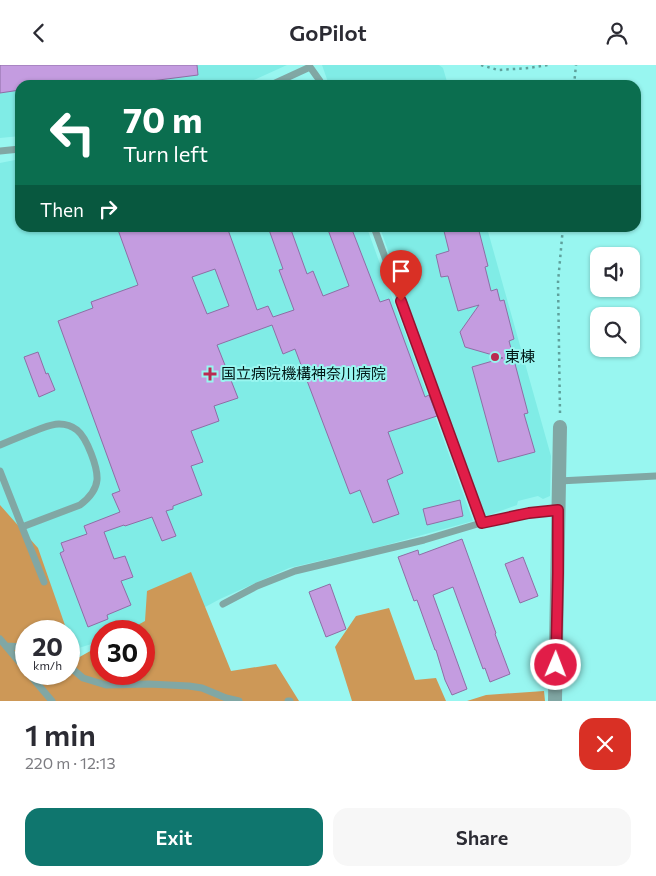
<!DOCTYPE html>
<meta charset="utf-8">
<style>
body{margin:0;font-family:Commissioner,"Noto Sans JP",sans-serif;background:#f7f7f7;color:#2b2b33;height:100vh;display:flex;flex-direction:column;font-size:19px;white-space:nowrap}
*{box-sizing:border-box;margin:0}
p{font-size:16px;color:#7c7c81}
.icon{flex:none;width:28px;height:28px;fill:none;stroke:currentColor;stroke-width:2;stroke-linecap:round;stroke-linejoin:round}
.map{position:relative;height:636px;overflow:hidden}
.details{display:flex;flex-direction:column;background:#fff;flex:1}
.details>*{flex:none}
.guide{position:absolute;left:15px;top:15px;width:626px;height:152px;border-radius:15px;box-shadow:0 1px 4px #0004;background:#0b6e4f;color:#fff;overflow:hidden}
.fabs{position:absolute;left:590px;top:182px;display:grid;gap:10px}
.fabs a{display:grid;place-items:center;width:50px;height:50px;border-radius:10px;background:#fff;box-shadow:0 1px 4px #0004;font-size:25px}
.speed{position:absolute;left:15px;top:555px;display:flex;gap:10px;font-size:25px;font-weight:700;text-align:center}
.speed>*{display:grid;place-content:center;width:65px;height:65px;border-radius:50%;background:#fff;box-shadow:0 1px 4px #0004;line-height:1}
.speed small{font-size:12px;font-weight:400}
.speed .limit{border:8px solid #d22;background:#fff;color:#111}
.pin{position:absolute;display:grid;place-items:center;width:42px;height:42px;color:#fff;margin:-51px -21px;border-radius:50% 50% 50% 0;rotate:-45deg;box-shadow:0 0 5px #0007}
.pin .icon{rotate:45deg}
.me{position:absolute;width:55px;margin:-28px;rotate:1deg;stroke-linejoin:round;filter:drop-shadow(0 0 4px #0008)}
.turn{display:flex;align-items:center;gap:18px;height:105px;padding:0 25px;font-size:22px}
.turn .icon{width:65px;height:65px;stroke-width:2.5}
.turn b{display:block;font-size:35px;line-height:42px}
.then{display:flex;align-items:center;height:48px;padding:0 25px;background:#0003;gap:10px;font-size:19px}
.round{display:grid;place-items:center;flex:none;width:52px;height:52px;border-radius:15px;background:#f7f7f7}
.overview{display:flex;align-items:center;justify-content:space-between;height:85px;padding:0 25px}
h1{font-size:30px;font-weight:600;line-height:38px}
.primary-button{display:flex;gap:10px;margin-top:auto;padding:10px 25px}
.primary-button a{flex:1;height:58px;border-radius:15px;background:#0f766e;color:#fff;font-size:20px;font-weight:600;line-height:58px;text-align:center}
.primary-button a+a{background:#f7f7f7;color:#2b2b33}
header{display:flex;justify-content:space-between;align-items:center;height:65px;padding:0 25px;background:#fff;font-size:22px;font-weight:600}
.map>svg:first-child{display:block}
.built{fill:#80ece6}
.forest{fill:#cd9857}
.building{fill:#c49ce0;stroke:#8e6ea5;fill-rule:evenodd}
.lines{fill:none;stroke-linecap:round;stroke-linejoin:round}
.path{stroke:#5ea19c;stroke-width:2.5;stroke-dasharray:2.5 4;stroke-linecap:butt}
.service{stroke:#81a7a4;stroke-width:7}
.minor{stroke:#81a7a4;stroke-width:14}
.route-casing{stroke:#92132f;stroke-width:12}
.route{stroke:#e11d48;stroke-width:9}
.poi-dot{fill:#ba2a51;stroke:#98f6f0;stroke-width:2}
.labels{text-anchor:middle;stroke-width:4;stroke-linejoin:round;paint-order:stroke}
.poi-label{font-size:15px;fill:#001514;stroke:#98f6f0;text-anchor:start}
</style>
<header><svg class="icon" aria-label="back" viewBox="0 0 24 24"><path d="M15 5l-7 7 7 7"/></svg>GoPilot<svg class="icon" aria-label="person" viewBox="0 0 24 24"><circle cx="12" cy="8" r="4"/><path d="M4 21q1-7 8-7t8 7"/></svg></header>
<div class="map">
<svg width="656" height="636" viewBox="0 0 656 636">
<rect width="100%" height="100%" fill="#98f6f0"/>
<path class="built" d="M0,0H287L243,20H20V71L0,73Z
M322,0H439L443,3L448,20H329Z
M20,94V162L367,163L473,456L379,482L289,503L220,534L196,547L134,566H101V576L69,586V566H26L0,564V98Z
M380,163H487L551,391L550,431L543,434L538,431L518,436L517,440L484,452Z"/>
<path class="forest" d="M0,440L38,483L67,566H26V609H69V573L76,594L101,580V609H144V566H127L145,556L147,526L191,507L231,606L276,599L299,636H0Z
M389,543L415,615L436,613L446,636H352L335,582L356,551Z
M544,626L545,636H467L486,630Z"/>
<path class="building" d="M0,0H197L198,10L143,17V20H128V17L105,20H20V25L0,28Z
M117,162H227L257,245L268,241L273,252L294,245L279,205L283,204L268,162H290L307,209L313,206L323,231L349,221L327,162H351L380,237L389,234L425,332L429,330L437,351L388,367L403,408L387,415L399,449L373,458L360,425L350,429L295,284L283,289L272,260L217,280L238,333L214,341L219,356L191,366L203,397L191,401L202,430L173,441V444L166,446L176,471L162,476L152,452L125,461L124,460L104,467L114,494L125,491L133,512L121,516L131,540L107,550L108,554L88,562L60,488L64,486L61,478L87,469L84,461L120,447L112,429L120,426L58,256L93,243L91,237L138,220ZM215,204L229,241L207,249L192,212Z
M443,162H478L488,201L485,202L491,226L497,224L500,236L504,235L514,274L509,276L528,348L524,349L535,387L498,397L472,302L503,293L465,282L460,267L479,240L458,246L448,211L441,212L436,190L449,186Z
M38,287L46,309L48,308L55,325L39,332L24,292Z
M460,435L463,451L427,460L423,444Z
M462,474L496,568L495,569L510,609L490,617L485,603L483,604L453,522L433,530L467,624L452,630L445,615L436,585H435L417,535L414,536L398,492L418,485L419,490Z
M523,492L538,531L520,538L505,499Z
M330,519L346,564L326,572L309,527Z"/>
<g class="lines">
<path class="path" d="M481,0L498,5L529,3L548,0
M574,20L576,0
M560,348L558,217L563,162"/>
<path class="service" d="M271,20L310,2L320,16L322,20
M0,86L20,84
M374,162L481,458
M0,380C12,375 24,370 37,365C43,363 51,359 59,359C65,359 72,361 77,365C87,373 98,403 97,415C96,426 88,434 80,440L22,462L0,406
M559,416L656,411
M22,462L44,517
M223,539L257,521L295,506L424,475L481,458L529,448L558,445
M0,574L26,605
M6,581L26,582
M69,601L83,613L106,620L149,619L189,621L202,623L226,633L239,636
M29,609L52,636
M288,636H290"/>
<path class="minor" d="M555,636L560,362"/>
</g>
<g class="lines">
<g class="route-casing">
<path id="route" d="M401,236L482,458L529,448L558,445V508L556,600"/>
</g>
<use href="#route" class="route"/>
</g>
<g class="poi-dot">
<circle cx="495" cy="292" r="5"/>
<path d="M207.5 301.5h5v5h5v5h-5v5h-5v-5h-5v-5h5z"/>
</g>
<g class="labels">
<g class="poi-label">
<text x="505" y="297">東棟</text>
<text x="221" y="314">国立病院機構神奈川病院</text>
</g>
</g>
</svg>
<div class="fabs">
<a><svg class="icon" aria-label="sound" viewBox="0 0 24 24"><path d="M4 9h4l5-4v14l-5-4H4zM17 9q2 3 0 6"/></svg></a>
<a><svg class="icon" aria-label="search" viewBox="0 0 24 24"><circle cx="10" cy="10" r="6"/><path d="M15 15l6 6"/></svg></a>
</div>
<div class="speed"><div>20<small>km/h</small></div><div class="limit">30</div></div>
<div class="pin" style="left:401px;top:236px;background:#d93025"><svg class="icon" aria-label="arrive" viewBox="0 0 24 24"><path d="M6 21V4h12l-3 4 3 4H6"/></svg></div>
<svg class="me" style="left:556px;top:600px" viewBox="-20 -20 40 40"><circle r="17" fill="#e11d48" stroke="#fff" stroke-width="3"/><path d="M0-11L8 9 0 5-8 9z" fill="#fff"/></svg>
<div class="guide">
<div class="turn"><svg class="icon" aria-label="left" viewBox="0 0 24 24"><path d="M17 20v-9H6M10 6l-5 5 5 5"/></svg><div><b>70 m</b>Turn left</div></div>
<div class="then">Then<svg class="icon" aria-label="right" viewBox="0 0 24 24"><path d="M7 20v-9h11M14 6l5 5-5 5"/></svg></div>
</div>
</div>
<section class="details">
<div class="overview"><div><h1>1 min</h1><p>220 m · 12:13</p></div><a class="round" style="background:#d93025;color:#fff"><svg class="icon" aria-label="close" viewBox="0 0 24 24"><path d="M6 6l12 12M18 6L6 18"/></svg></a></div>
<div class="primary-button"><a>Exit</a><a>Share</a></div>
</section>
